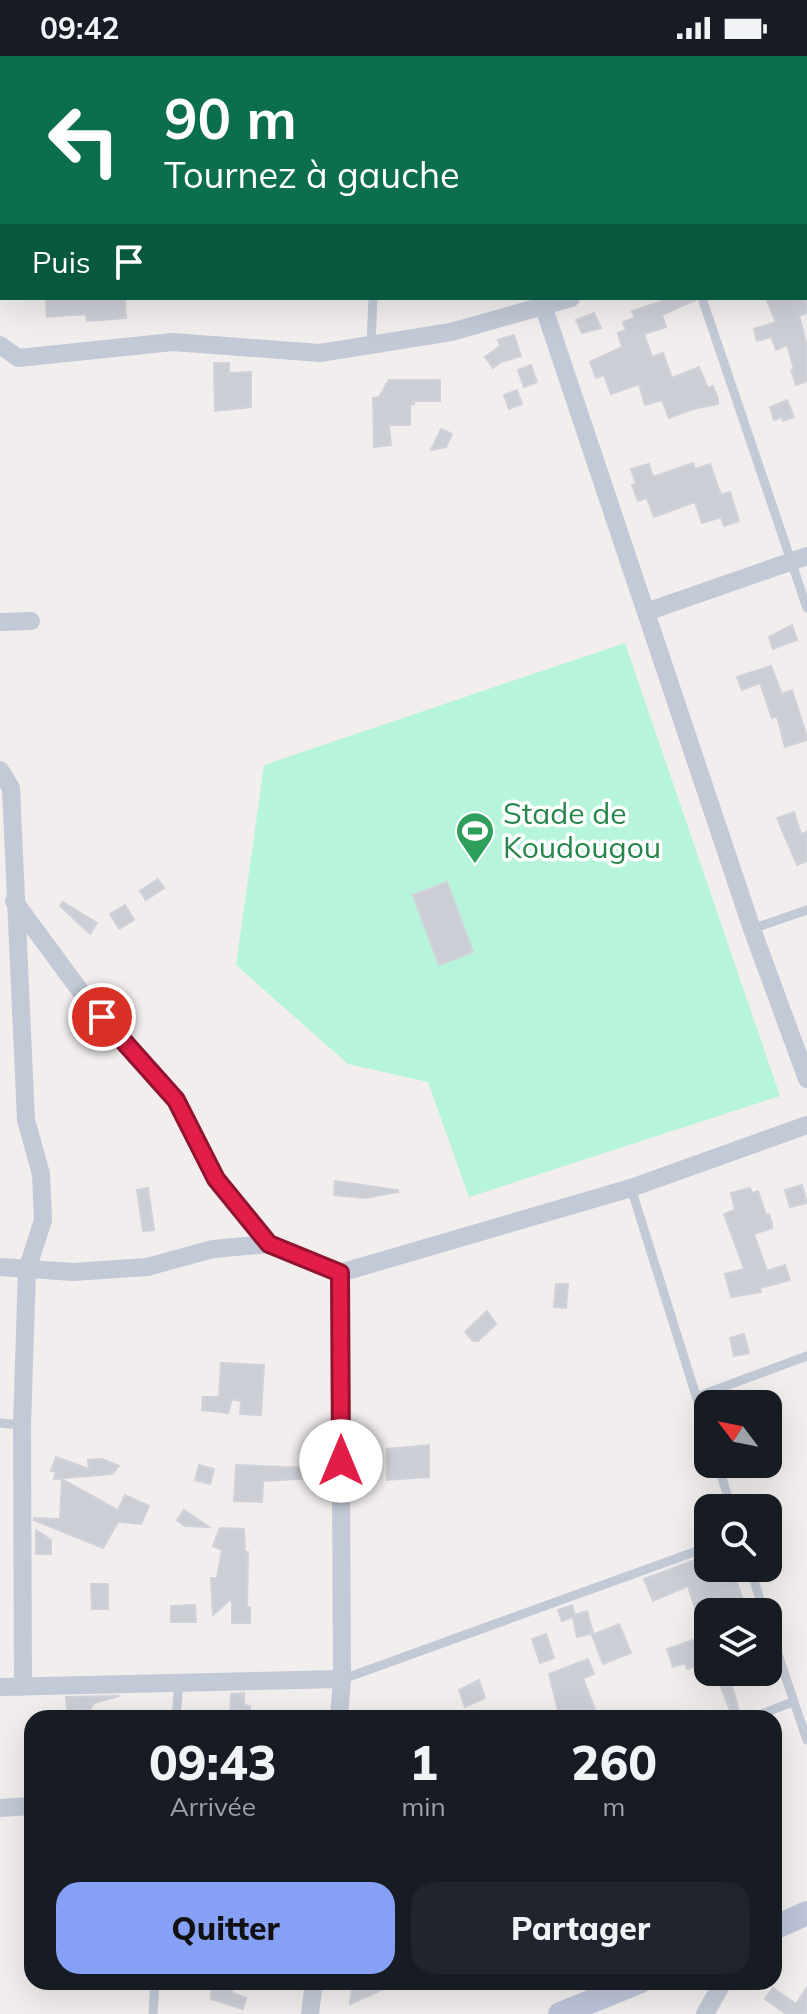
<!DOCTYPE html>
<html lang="fr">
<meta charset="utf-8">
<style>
body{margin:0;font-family:Mulish,sans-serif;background:#20242c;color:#f1f3f6;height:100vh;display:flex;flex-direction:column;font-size:30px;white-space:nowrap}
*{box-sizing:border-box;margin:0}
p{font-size:26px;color:#9ea1a6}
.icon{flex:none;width:44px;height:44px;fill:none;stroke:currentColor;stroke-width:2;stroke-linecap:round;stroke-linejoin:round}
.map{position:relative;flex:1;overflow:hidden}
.panel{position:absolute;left:24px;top:1654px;width:758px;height:280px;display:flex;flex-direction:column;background:#171b24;border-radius:24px;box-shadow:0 8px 32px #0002}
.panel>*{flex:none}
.hud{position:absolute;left:0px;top:0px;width:808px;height:244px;box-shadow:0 8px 32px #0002;background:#0b6e4f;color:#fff;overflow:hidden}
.needle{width:52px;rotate:302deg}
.tools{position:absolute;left:694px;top:1334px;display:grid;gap:16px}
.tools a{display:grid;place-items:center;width:88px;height:88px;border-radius:16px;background:#171b24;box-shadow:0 8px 32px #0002;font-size:40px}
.pin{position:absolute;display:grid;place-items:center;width:68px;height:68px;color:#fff;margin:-34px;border:4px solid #fff;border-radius:50%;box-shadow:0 2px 8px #0007}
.me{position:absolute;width:88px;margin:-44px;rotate:0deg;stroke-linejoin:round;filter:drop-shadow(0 0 6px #0008)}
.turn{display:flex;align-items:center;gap:28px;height:168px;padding:0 32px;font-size:36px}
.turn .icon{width:104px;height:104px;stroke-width:2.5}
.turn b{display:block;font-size:56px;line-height:68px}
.then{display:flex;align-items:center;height:76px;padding:0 32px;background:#0003;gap:16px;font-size:30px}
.eta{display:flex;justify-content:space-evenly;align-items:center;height:136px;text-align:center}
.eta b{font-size:48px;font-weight:800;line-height:56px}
.button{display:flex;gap:16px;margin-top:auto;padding:16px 32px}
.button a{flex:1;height:92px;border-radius:24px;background:#86a0f5;color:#111;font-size:32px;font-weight:800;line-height:92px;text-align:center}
.button a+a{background:#20242c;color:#f1f3f6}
.status{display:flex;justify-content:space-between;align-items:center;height:56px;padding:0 40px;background:#171b24;direction:ltr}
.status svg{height:22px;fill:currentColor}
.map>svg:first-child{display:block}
.green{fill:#b6f4db}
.building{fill:#ccced6;stroke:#d1d1da;stroke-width:2}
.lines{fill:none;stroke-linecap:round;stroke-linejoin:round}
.lane{stroke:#c2c9d7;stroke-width:9}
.street{stroke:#c2c9d7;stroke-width:18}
.secondary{stroke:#bdc5d9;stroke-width:24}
.route-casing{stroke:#92132f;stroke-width:20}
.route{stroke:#e11d48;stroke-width:14}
.labels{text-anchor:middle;stroke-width:7;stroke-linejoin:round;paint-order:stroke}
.leisure-label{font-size:30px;fill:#27864d;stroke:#fff;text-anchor:start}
</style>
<div class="status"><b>09:42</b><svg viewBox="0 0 49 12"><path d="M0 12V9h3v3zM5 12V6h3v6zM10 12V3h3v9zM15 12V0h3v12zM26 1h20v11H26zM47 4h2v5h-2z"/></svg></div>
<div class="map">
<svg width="807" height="1958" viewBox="0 0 807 1958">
<rect width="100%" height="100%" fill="#f1eeed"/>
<path class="green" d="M625,587L780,1040L469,1141L428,1026L348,1008L236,909L264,709Z"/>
<path class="building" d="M46,242H125L126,262L87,265L86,258L47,261Z
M671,242H695V244L662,259L666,271L644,278L652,301L663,297L672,322L699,311L708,332L713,330L718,343V348L693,353L669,362L662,344L645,349L639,328L611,338L604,319L596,322L590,306L622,291L618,277L626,274L623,266L635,262L632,255Z
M766,242H807V257L799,260L807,290V325L796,329L791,314L794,313L787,289L776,294L771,281L757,285L754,273L776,266Z
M594,257L601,272L582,277L576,264Z
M514,279L521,300L501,306L493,312L485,301L500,290L498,284Z
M214,307H229V317L251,316V351L215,355Z
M531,309L537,326L524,331L518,314Z
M389,324H440V345H413L414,348L410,349V369H389L391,389L374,391L373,342L379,341Z
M517,334L522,348L509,353L504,339Z
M787,344L794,361L783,365L782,361L774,364L770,351Z
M441,373L452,378L446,391L431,394Z
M693,407L695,413L710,408L721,439L730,436L739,465L724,470L721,461L702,467L695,446L654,461L647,442L638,445L632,429L636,428L631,413L649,408L653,421Z
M792,569L797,584L773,593L769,581Z
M771,610L782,638L792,634L807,681V684L785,691L777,660L772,662L760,627L742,634L737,621Z
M794,756L801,778L807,776V805L797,809L777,762Z
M158,823L164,832L146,844L140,835Z
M447,826L473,896L439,909L413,839Z
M63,846L97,867L90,878L60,850Z
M125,849L134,864L119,873L110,858Z
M335,1125L398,1134V1136L365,1142L334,1139Z
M802,1129L807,1147L790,1151L785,1134Z
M148,1132L154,1174L143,1175L137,1134Z
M750,1132L752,1137L758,1135L766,1159L769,1158L772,1168V1172L754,1178L767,1215L785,1209L790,1224L760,1232L761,1236L731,1241L725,1218L744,1213L724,1158L735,1154L731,1137Z
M556,1228H568L566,1252L554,1251Z
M487,1255L496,1268L478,1285H473L465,1276Z
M744,1278L749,1297L734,1300L730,1282Z
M221,1307L264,1309L261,1359L240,1358L241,1345L232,1343L228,1357L202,1354L203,1341H219Z
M429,1389V1421L387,1424V1393Z
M56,1401L89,1413L88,1404L102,1403L119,1410L112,1418L54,1423L56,1416L51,1415Z
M199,1409L214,1413L210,1428L195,1424Z
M236,1409L312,1412V1422L263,1425L262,1446L234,1445Z
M62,1423L118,1454L125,1439L149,1450L141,1468L118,1466L103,1492L34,1464V1462L60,1463Z
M184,1454L209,1471L185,1470L177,1464Z
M220,1472L244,1473L245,1496H248L247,1551H250V1567H232V1542L213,1559L211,1522H217L222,1494L213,1490Z
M36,1474L51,1484V1498H36Z
M697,1503L700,1513L732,1512L747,1556H708V1588L695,1560L697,1559L688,1530L653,1545L644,1523Z
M91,1528H108V1553H92Z
M195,1549L196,1566H171V1550Z
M572,1549L575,1559L587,1555L593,1577L577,1581L573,1561L562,1565L558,1554Z
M619,1568L631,1597L603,1608L592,1579Z
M546,1578L554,1602L540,1607L532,1583Z
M696,1583L703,1608L687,1613L685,1607L673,1611L667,1593Z
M588,1603L594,1618L583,1622L598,1662H560L549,1618Z
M715,1616H728L741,1662H733Z
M479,1624L485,1642L465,1651L459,1634Z
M244,1637V1649L250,1650V1662H230L231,1638Z
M119,1640L94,1647L85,1662H68L66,1641Z
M212,1926H232V1937L246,1942L243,1953L211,1943Z
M364,1926H399L350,1948L352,1932Z
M807,1931V1958H786L765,1943L773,1932L796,1948Z"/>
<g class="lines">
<path class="lane" d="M379,2V0
M702,242L807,552
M371,289L373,242
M752,873L807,854
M631,1132L708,1378
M696,1341L807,1300
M0,1367L22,1369
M718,1408L731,1452
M750,1512L764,1556
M768,1569L807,1684
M343,1623L708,1491
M176,1662L179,1627
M752,1662L792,1646
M153,1958L155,1926"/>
<path class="street" d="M125,0L126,2
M246,0V2
M555,2L556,0
M717,2V0
M806,4H807
M806,161L807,160
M544,242V252L752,873L807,1023
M0,289L18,302L173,286L320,297L451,276L571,242
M646,556L807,500
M0,566L31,565
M0,714L11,732L26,1064L41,1118L43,1164L27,1214L22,1369L23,1631
M14,845L84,940L176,1044L216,1123L269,1188L340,1217L342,1623L339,1662
M0,1211L73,1216L147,1211L213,1193L269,1188
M340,1217L631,1132L807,1069
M0,1631L342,1623
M0,1752L32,1750
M310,1958L314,1926
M705,1958L723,1926"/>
<path class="secondary" d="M774,1872L807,1857
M560,1958L639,1926"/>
</g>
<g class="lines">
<g class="route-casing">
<path id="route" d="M102,961L176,1044L216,1123L269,1188L340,1217L341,1405"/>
</g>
<use href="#route" class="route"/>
</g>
<defs>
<g id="stadium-pin" transform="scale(2)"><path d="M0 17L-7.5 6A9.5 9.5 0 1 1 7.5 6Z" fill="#2e9e5b" stroke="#fff"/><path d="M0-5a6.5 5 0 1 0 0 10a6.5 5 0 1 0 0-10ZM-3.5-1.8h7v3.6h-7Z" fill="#fff"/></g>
</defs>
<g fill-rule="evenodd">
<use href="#stadium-pin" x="475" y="775"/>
</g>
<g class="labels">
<g class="leisure-label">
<text x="503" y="768">Stade de<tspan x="503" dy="34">Koudougou</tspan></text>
</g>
</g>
</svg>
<div class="tools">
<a><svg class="needle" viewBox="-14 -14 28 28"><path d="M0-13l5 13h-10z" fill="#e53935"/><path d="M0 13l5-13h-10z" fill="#9ea1a6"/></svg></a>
<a><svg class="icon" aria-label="search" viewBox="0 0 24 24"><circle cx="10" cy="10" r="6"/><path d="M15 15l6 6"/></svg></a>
<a><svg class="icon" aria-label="layers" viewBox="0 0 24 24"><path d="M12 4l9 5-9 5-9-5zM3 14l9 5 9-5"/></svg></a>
</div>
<div class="pin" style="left:102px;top:961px;background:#d93025"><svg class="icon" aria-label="arrive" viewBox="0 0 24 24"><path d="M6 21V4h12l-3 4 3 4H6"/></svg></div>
<svg class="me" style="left:341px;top:1405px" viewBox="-20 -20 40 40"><circle r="19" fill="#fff"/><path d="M0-13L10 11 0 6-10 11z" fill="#e11d48"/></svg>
<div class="hud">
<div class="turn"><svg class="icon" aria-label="left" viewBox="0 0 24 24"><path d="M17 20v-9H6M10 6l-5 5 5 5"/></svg><div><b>90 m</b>Tournez à gauche</div></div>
<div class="then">Puis<svg class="icon" aria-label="arrive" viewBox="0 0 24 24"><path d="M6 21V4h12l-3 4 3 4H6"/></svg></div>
</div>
<section class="panel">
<div class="eta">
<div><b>09:43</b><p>Arrivée</p></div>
<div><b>1</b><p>min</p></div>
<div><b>260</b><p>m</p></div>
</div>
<div class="button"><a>Quitter</a><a>Partager</a></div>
</section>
</div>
